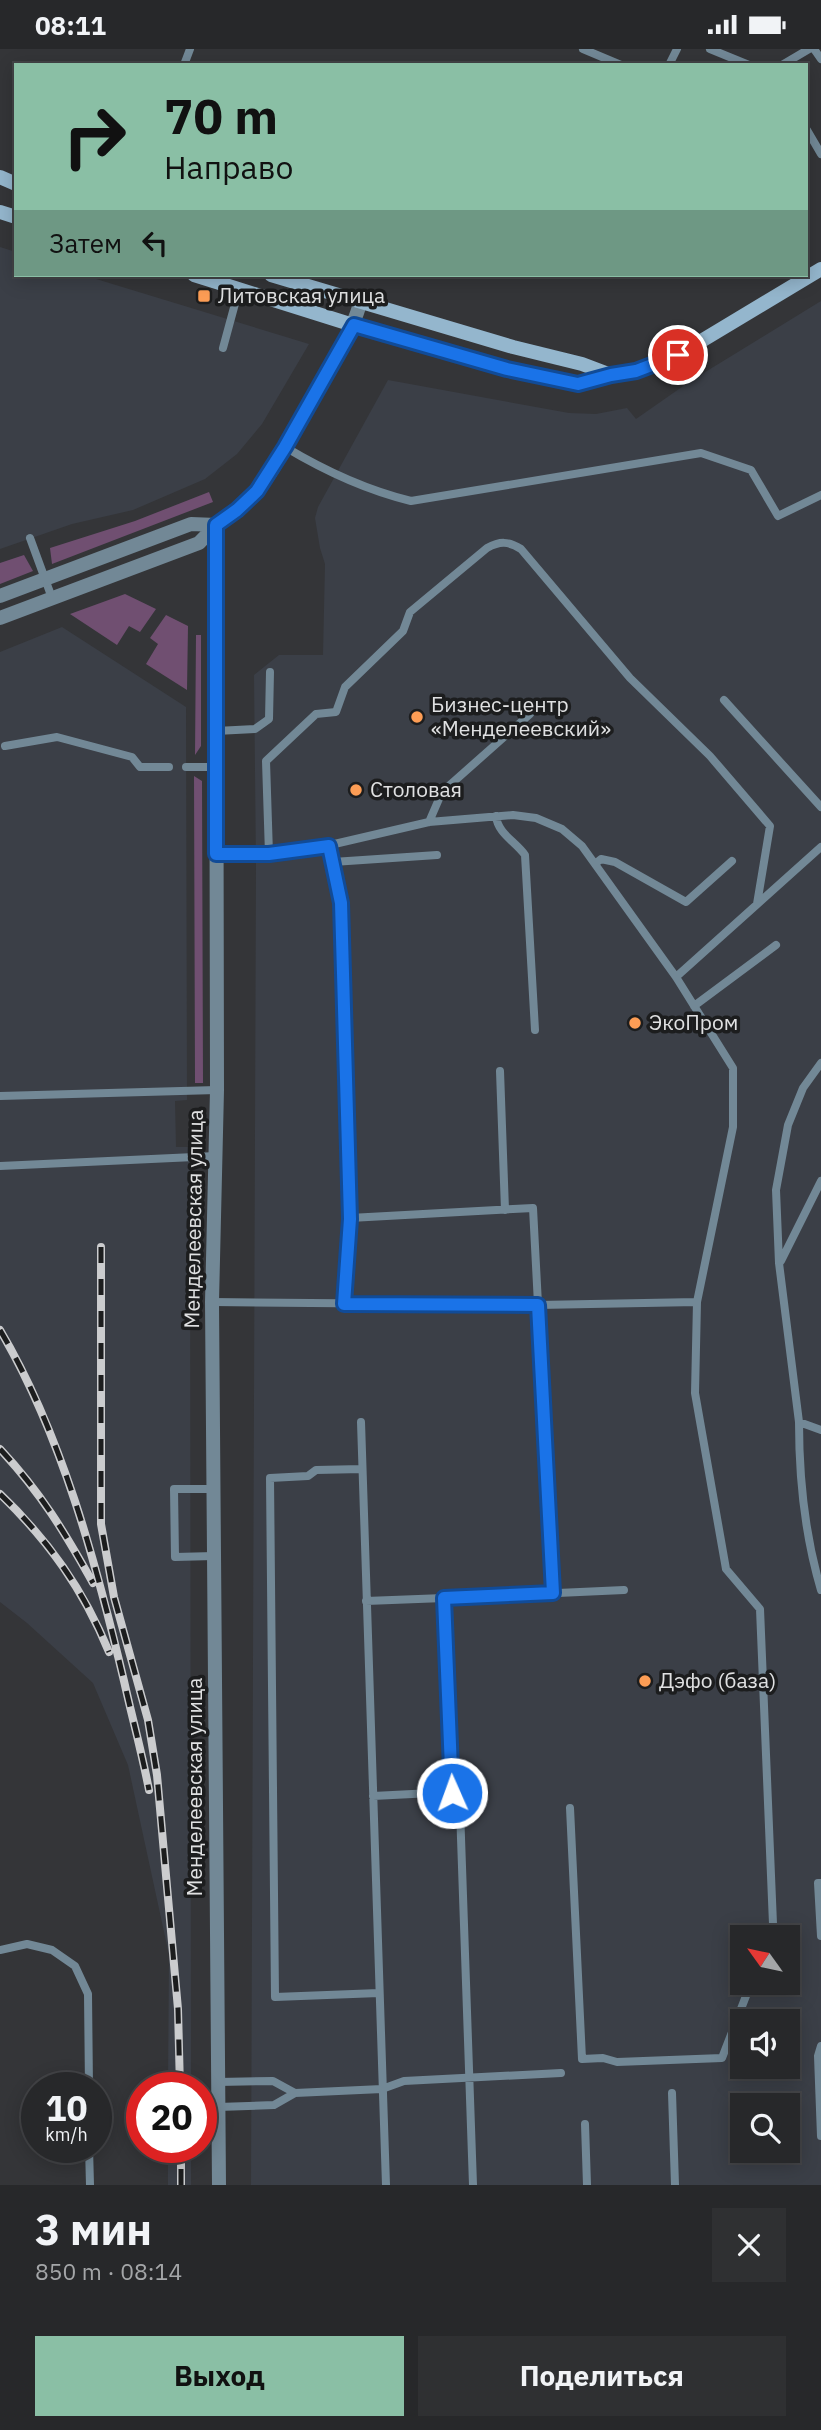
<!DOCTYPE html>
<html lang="ru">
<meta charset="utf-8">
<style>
body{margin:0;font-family:"IBM Plex Sans",sans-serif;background:#2f3032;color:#f1f3f6;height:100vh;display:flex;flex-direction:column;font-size:26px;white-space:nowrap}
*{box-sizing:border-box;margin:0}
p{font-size:23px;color:#a4a6a8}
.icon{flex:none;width:38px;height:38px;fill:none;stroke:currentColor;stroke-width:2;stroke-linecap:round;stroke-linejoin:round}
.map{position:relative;height:2136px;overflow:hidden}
.drawer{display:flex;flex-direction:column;background:#27282a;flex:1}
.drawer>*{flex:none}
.hud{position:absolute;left:14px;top:14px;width:794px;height:214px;border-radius:0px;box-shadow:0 4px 18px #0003,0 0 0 2px #434447;background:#8abfa5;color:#111;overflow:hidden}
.needle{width:46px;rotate:303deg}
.controls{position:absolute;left:730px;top:1876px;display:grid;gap:14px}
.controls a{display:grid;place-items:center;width:70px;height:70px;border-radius:0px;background:#27282a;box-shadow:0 4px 18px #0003,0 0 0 2px #434447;font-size:35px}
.speed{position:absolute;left:21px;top:2023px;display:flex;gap:14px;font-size:35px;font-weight:700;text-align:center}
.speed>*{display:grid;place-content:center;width:91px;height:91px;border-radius:50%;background:#27282a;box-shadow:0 4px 18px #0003,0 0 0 2px #434447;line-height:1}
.speed small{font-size:18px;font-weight:400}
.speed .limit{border:10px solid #d22;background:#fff;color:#111}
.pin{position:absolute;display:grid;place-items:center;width:60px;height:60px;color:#fff;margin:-30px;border:4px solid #fff;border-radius:50%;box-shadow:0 2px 7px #0007}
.me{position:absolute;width:77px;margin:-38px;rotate:358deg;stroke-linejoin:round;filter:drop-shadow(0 0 5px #0008)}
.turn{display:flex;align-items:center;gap:24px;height:147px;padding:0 35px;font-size:32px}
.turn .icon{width:91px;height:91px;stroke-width:2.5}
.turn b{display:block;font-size:49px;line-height:60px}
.then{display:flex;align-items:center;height:66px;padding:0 35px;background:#0003;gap:14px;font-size:26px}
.round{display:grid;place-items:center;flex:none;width:74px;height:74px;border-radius:0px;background:#2f3032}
.summary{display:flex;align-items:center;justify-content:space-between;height:119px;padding:0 35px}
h1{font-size:42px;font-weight:800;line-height:52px}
.button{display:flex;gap:14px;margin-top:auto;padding:14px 35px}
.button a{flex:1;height:80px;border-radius:0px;background:#8abfa5;color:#111;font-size:28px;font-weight:800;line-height:80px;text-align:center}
.button a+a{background:#2f3032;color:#f1f3f6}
.status{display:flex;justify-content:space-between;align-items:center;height:49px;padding:0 35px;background:#27282a;direction:ltr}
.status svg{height:19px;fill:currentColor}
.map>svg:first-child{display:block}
.built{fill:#3b3f47;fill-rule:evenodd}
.green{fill:#704f71}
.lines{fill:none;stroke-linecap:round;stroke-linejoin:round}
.service{stroke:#728896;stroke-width:8}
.minor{stroke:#728896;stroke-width:14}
.tertiary{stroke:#728896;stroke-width:14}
.secondary{stroke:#94b6cd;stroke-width:14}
.rail-casing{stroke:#cbccce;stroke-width:8}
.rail{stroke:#1c1d1e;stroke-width:5;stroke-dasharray:16;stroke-linecap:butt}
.route-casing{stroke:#114b97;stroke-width:18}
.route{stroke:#1a73e8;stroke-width:12}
.poi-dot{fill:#fd9d55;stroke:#1c1d1e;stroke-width:2.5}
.labels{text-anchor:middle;stroke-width:7;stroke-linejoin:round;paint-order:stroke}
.poi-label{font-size:21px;fill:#e0e1e2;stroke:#1c1d1e;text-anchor:start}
.street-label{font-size:21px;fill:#e0e1e2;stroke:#1c1d1e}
</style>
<div class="status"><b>08:11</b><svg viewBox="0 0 49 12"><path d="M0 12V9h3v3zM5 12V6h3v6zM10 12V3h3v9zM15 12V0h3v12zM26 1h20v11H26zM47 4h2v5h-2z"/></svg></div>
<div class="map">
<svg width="821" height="2136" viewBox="0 0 821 2136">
<rect width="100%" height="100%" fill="#343538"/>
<path class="built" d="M0,198L16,203V226H83L309,295L262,375L237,405L205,430L133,461L72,475L0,500Z
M821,252V2136H251L256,818L254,626L279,606H323L325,515L320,499L315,469L318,458L388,331L569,364L596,365L627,359L636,370L689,333ZM742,1888H788V1934H742ZM742,1972H788V2018H742ZM742,2056H788V2102H742Z
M62,578L186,658L187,1051L175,1052L176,1098H189L190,1108L191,2039H168L169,1906L128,1716L93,1634L27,1574L0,1553V603Z
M168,2098H191V2136H168Z"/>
<path class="green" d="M209,443L213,453L52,515L50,499L135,472Z
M24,506L33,522L0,535V514Z
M125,545L156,560L140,583L129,577L117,596L70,565Z
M166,566L188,577L187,641L146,615L158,595L150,589Z
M196,586H201V697L195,706Z
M194,727L202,732L203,1034H195Z"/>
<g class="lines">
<path class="service" d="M583,0L621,16
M710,0L749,16
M814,0L821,10
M184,16L190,0
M669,16L677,0
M782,16L809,0
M807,81L821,105
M223,299L239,240
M285,398C325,422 366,441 411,452L701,404L751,421L778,467L821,446
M30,489L52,549
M724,651L821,758
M216,682L255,680L269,670L270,623
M5,697L57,688L132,708L140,718H169
M186,718H216
M496,767C498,785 515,792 525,806L535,981
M429,773L442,743L530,665
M329,797L341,854L350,1169L343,1255
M216,805L300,803L429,773L513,766L536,769L562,780L582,797L676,928L733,1019V1078L697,1253L695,1344L726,1520L760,1560L773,1875L768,1888
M269,805L266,712L316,665L336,663L345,638L403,582L410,563L487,499C500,492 508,492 521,500L630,629L710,707L770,777L757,855
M333,813L437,806
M595,815L601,810L615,813L686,853L732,812
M676,928L821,798
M694,957L776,896
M821,1014L803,1039L788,1076L776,1141L779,1214L799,1373L821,1381
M500,1022L505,1161
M0,1047L217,1041
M0,1117L216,1107
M350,1169L533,1159L553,1544
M781,1212L821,1132
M212,1253L538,1256L697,1253
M361,1373L386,2136
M799,1373C799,1430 805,1487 821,1541
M362,1420L316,1421L308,1427L270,1429L275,1948L379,1944
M213,1440H174L175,1508L214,1507
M444,1549L624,1541
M366,1552L444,1549L452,1743L373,1747
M452,1743L460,1760L473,2136
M570,1759L582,2010L603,2009L617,2013L722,2009L751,1934
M821,1834H818L821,1887
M0,1901L27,1895L52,1901L75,1917L88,1945L89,2039
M821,1997L818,2007L821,2087
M218,2033L273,2032L295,2044L274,2056L218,2058
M295,2044L382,2040L404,2032L561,2024
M672,2044L675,2136
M585,2075L587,2136
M89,2098L90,2136"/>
<path class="minor" d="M216,476L217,1041L212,1253L219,2136"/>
<path class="tertiary" d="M0,547L191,475L216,476
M0,569L199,494C216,475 238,463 255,444C271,427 283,401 295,381C319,339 347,298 361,252"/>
<path class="secondary" d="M0,128L16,135
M0,163L16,168
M194,226L353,276L507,320L578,335L611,326L636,322L678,306L821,220
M271,226L513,298L582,315L611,326"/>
<g class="rail-casing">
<path id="rail" d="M101,1198V1475L114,1548L148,1671L157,1726L178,1960L180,2039
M0,1281C62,1386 96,1514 124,1632C132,1668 142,1704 149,1741
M0,1400C41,1444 64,1482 93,1534
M0,1445C49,1492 83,1540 109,1603
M181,2136V2098"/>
</g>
<use href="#rail" class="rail"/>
</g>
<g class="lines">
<g class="route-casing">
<path id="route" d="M452,1744L444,1549L553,1544L538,1256L344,1255L350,1170L341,854L329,797L269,805H216V476L237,461L257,442L285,398L354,276L507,320L578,335L611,326L636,322L678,306"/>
</g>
<use href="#route" class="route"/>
</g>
<g class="poi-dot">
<rect x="197" y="240" width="14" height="14" rx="3.5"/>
<circle cx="417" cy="668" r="7"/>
<circle cx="356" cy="741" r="7"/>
<circle cx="635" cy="974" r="7"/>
<circle cx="645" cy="1632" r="7"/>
</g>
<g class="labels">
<g class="poi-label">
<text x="218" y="254">Литовская улица</text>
<text x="431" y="663">Бизнес-центр<tspan x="431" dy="24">«Менделеевский»</tspan></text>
<text x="370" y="748">Столовая</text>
<text x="649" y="981">ЭкоПром</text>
<text x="659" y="1639">Дэфо (база)</text>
</g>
<g class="street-label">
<text transform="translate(194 1170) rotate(-89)" y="7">Менделеевская улица</text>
<text transform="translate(195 1738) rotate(-90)" y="7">Менделеевская улица</text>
</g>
</g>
</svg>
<div class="controls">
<a><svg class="needle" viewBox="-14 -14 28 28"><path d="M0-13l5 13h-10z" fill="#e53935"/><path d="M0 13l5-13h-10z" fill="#a4a6a8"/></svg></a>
<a><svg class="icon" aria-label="sound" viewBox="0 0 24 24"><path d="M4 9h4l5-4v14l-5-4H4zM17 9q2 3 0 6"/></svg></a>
<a><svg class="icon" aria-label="search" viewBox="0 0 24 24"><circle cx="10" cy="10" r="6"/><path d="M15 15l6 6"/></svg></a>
</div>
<div class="speed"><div>10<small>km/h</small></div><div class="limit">20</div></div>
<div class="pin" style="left:678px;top:306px;background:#d93025"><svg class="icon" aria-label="arrive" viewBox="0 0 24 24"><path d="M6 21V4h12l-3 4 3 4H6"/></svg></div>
<svg class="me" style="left:452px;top:1744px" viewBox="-20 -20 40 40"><circle r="17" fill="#1a73e8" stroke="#fff" stroke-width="3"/><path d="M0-11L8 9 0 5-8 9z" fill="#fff"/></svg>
<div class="hud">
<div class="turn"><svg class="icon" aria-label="right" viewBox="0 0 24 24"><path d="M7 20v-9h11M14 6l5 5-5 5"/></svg><div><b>70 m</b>Направо</div></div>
<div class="then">Затем<svg class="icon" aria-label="left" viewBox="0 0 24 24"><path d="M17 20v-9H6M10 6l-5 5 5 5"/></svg></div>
</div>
</div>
<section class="drawer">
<div class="summary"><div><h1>3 мин</h1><p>850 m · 08:14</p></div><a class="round"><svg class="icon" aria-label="close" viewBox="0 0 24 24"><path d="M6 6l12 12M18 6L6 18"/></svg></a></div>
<div class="button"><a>Выход</a><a>Поделиться</a></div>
</section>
